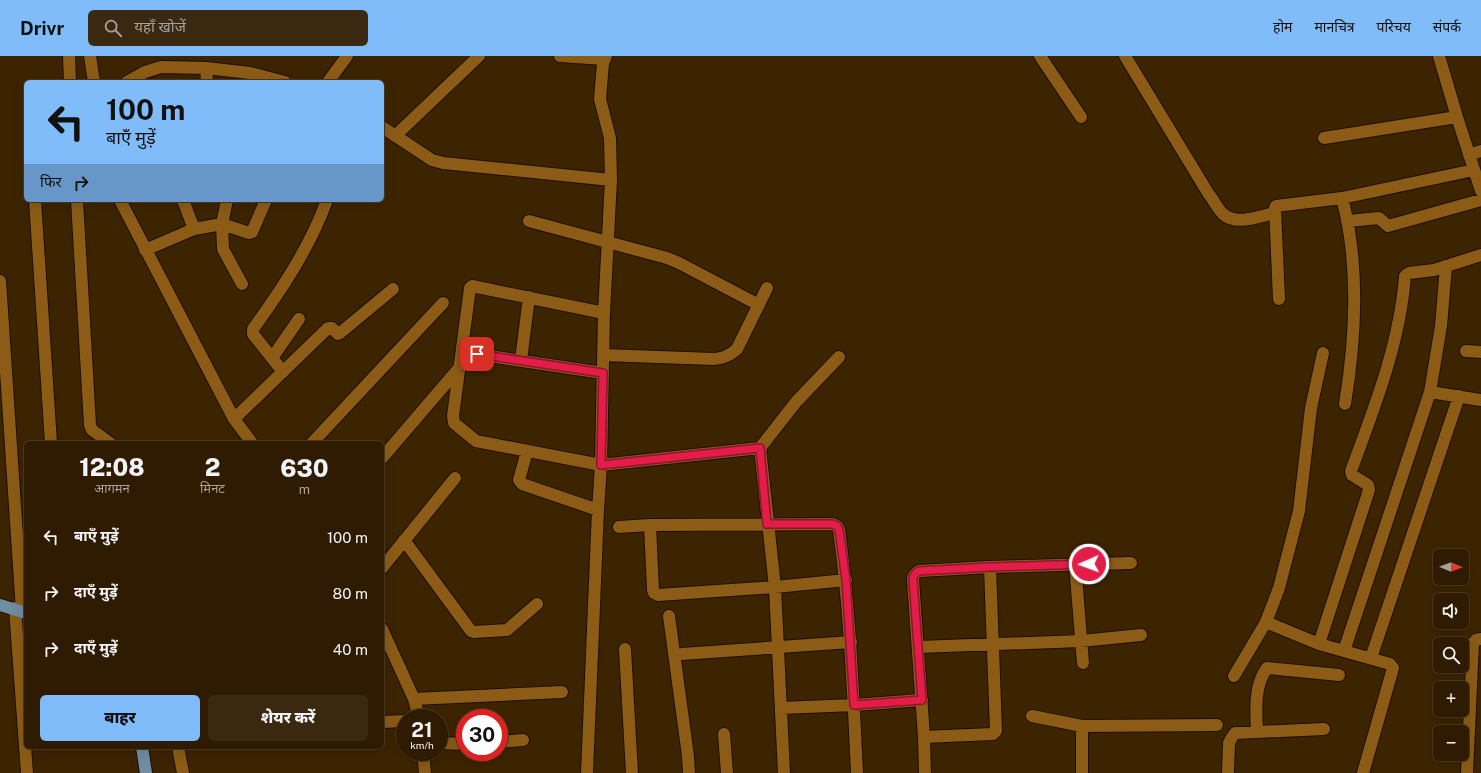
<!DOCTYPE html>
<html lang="hi">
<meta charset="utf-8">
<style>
body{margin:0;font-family:"Public Sans","Noto Sans Devanagari",sans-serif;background:#3a2810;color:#f1f3f6;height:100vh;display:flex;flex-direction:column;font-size:15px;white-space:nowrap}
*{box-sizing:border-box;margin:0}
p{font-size:13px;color:#a7a199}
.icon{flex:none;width:22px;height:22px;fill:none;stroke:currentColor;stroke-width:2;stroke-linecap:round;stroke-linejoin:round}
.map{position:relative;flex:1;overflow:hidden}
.details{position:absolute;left:24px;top:385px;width:360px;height:308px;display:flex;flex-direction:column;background:#2e1b01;border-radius:6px;box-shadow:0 4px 16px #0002,0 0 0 1px #493923}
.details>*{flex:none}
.top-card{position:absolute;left:24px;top:24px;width:360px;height:122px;border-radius:6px;box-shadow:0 4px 16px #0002,0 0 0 1px #493923;background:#81bcfa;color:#111;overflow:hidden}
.needle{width:26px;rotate:91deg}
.buttons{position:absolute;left:1433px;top:493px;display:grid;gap:8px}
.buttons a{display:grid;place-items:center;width:36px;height:36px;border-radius:6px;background:#2e1b01;box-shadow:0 4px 16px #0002,0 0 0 1px #493923;font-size:20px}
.speed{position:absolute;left:396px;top:653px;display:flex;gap:8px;font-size:20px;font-weight:700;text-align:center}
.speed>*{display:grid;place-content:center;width:52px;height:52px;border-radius:50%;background:#2e1b01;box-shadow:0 4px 16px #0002,0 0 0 1px #493923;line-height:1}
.speed small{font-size:10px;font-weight:400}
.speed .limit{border:6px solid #d22;background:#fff;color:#111}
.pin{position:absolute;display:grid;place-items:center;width:34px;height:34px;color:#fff;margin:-17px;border-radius:8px;box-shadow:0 2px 6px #0006}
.me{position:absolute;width:44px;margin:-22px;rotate:268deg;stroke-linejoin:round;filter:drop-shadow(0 0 3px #0008)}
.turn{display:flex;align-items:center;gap:14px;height:84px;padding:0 16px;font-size:18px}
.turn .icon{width:52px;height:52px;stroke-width:2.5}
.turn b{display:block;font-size:28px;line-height:34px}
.then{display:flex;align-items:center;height:38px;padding:0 16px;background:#0003;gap:8px;font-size:15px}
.eta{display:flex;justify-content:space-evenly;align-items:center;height:68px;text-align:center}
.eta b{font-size:24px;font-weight:800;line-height:28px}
.primary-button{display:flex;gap:8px;margin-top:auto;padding:8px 16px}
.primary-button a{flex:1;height:46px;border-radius:6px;background:#81bcfa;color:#111;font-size:16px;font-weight:800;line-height:46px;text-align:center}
.primary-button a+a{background:#3a2810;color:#f1f3f6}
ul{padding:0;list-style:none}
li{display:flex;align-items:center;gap:12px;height:56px;padding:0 16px}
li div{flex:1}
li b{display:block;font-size:15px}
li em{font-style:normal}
header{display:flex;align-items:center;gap:24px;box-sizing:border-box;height:56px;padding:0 20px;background:#81bcfa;color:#111}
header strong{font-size:19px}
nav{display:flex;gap:22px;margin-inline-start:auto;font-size:14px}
.search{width:280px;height:36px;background:#3a2810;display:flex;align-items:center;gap:10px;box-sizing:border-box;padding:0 14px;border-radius:6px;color:#a7a199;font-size:15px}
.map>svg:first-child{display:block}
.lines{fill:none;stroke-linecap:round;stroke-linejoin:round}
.minor-casing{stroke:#1e0f00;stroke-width:14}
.major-casing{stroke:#1e0f00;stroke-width:14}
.minor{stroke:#8c5c16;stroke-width:12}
.major{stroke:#708da2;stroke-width:12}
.route-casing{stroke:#92132f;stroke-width:10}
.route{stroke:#e11d48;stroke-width:7}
</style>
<header>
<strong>Drivr</strong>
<div class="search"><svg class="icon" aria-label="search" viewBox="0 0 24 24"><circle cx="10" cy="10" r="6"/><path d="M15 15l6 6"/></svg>यहाँ खोजें</div>
<nav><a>होम</a><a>मानचित्र</a><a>परिचय</a><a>संपर्क</a></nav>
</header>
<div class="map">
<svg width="1481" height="717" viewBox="0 0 1481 717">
<rect width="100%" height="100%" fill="#3d2401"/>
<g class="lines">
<g class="minor-casing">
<path id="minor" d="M69,0L70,26
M90,0L94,26
M560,0L605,3
M1040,0L1081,61
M1125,0L1208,137C1213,143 1217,152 1223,158C1236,170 1260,160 1275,157
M1439,0L1457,61L1481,135
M206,12L207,26
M127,26L145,16L161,11L206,12L250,17L285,26
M328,26L347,0
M382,71L432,104L443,107L611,124
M395,80L479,0
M1324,82L1457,61
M1469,99L1481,95
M1342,142C1360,209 1356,281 1345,348
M35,144L51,387
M77,144L90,369L92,374L110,387
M120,144L234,363L252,387
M183,144L194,173
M529,165L667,202L679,207L759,249
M1348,165L1379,162L1388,170L1481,144
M145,194L194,173L222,168L227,144
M0,225L22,555
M242,228L223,193L222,168L249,177L252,176L266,144
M1279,243L1275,152L1276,150L1342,142L1474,114
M604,257L472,230L470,232L453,360L454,367L476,385L601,409L760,392
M1466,295L1481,296
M462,296L603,317
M603,299L713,303C724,302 729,300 737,293L767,232
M272,302L299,263
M521,304L529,241
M283,316L253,278V273C282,233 310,191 327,144
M1430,336L1481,344
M234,363L328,272H332L338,278L340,277L393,233
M312,387L443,247
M527,395L519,424L522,428L598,454
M382,402L460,311
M650,469L653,534L654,537L658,539L775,531L846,524
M619,471L650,469L833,468L837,470L839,474C850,554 853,636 857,717
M404,484L471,575L474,576L507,574L537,548
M1075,508L1083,607
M382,512L455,422
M15,552L27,717
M669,560L688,700L689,717
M1266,566L1319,588L1390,608L1393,612L1363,717
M382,573L414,643L419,662
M1319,588L1369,434L1368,429L1352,419L1351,415C1374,353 1400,287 1405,220L1409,217L1434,214L1481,199
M918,591L1081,585L1141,579
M625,593L632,717
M1344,595L1430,336L1441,270L1446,210
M682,598L851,586
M1371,602L1459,340
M1234,620L1266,566L1279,532L1299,455L1311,352L1323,297
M414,643L562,636
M781,652L854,649L922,644
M1032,660L1082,670L1217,669
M382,666L405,665
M1257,675C1256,655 1254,629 1267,612L1339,619
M724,678L727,717
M924,681L993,678L996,675L990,511
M499,686L523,684
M439,687L465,688
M178,691L183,717
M423,696L425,717
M587,717L598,454L601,409L604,257L611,124L610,82L600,43L603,7L606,0
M784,717L775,531L760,392L796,346L839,301
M925,717L924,681L913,524C913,519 915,517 919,515L990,511L1131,507
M1082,717V670
M1228,717L1229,687L1231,683L1235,677L1324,673
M1467,717L1473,587L1476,584L1481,583"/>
</g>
<g class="major-casing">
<path id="major" d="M0,549L26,557
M142,691L146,717"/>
</g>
<use href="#minor" class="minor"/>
<use href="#major" class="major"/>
</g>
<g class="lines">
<g class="route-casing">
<path id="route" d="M477,298L603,317L601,409L760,392L767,468H833L837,470L839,474L846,524L854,649L922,644L913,524C913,519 915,517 919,515L990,511L1089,508"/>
</g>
<use href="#route" class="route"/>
</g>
</svg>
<div class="buttons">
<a><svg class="needle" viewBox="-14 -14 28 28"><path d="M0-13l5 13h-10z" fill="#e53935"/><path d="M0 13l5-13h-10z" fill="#a7a199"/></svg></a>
<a><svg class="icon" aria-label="sound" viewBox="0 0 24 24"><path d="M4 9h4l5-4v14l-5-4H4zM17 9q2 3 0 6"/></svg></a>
<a><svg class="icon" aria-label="search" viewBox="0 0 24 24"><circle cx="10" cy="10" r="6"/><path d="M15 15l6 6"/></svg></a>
<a>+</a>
<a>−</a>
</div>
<div class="speed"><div>21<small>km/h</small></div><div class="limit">30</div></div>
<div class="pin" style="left:477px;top:298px;background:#d93025"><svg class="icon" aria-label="arrive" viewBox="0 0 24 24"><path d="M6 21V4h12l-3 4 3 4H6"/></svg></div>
<svg class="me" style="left:1089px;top:508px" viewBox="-20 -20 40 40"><circle r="17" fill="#e11d48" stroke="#fff" stroke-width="3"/><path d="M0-11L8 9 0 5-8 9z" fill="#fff"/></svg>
<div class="top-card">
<div class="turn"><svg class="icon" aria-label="left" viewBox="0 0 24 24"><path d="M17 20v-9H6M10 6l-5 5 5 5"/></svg><div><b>100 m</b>बाएँ मुड़ें</div></div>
<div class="then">फिर<svg class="icon" aria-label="right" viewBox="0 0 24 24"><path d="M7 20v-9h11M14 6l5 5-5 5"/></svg></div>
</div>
<section class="details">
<div class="eta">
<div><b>12:08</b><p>आगमन</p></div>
<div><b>2</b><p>मिनट</p></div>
<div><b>630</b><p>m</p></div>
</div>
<ul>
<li><svg class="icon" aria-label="left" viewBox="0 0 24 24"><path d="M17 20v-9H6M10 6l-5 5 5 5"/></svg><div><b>बाएँ मुड़ें</b></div><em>100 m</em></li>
<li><svg class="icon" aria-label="right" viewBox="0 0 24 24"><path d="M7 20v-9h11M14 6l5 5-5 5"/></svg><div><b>दाएँ मुड़ें</b></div><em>80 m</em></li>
<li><svg class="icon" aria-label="right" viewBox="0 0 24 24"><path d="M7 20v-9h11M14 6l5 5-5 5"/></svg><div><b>दाएँ मुड़ें</b></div><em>40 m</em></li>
</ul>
<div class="primary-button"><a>बाहर</a><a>शेयर करें</a></div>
</section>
</div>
